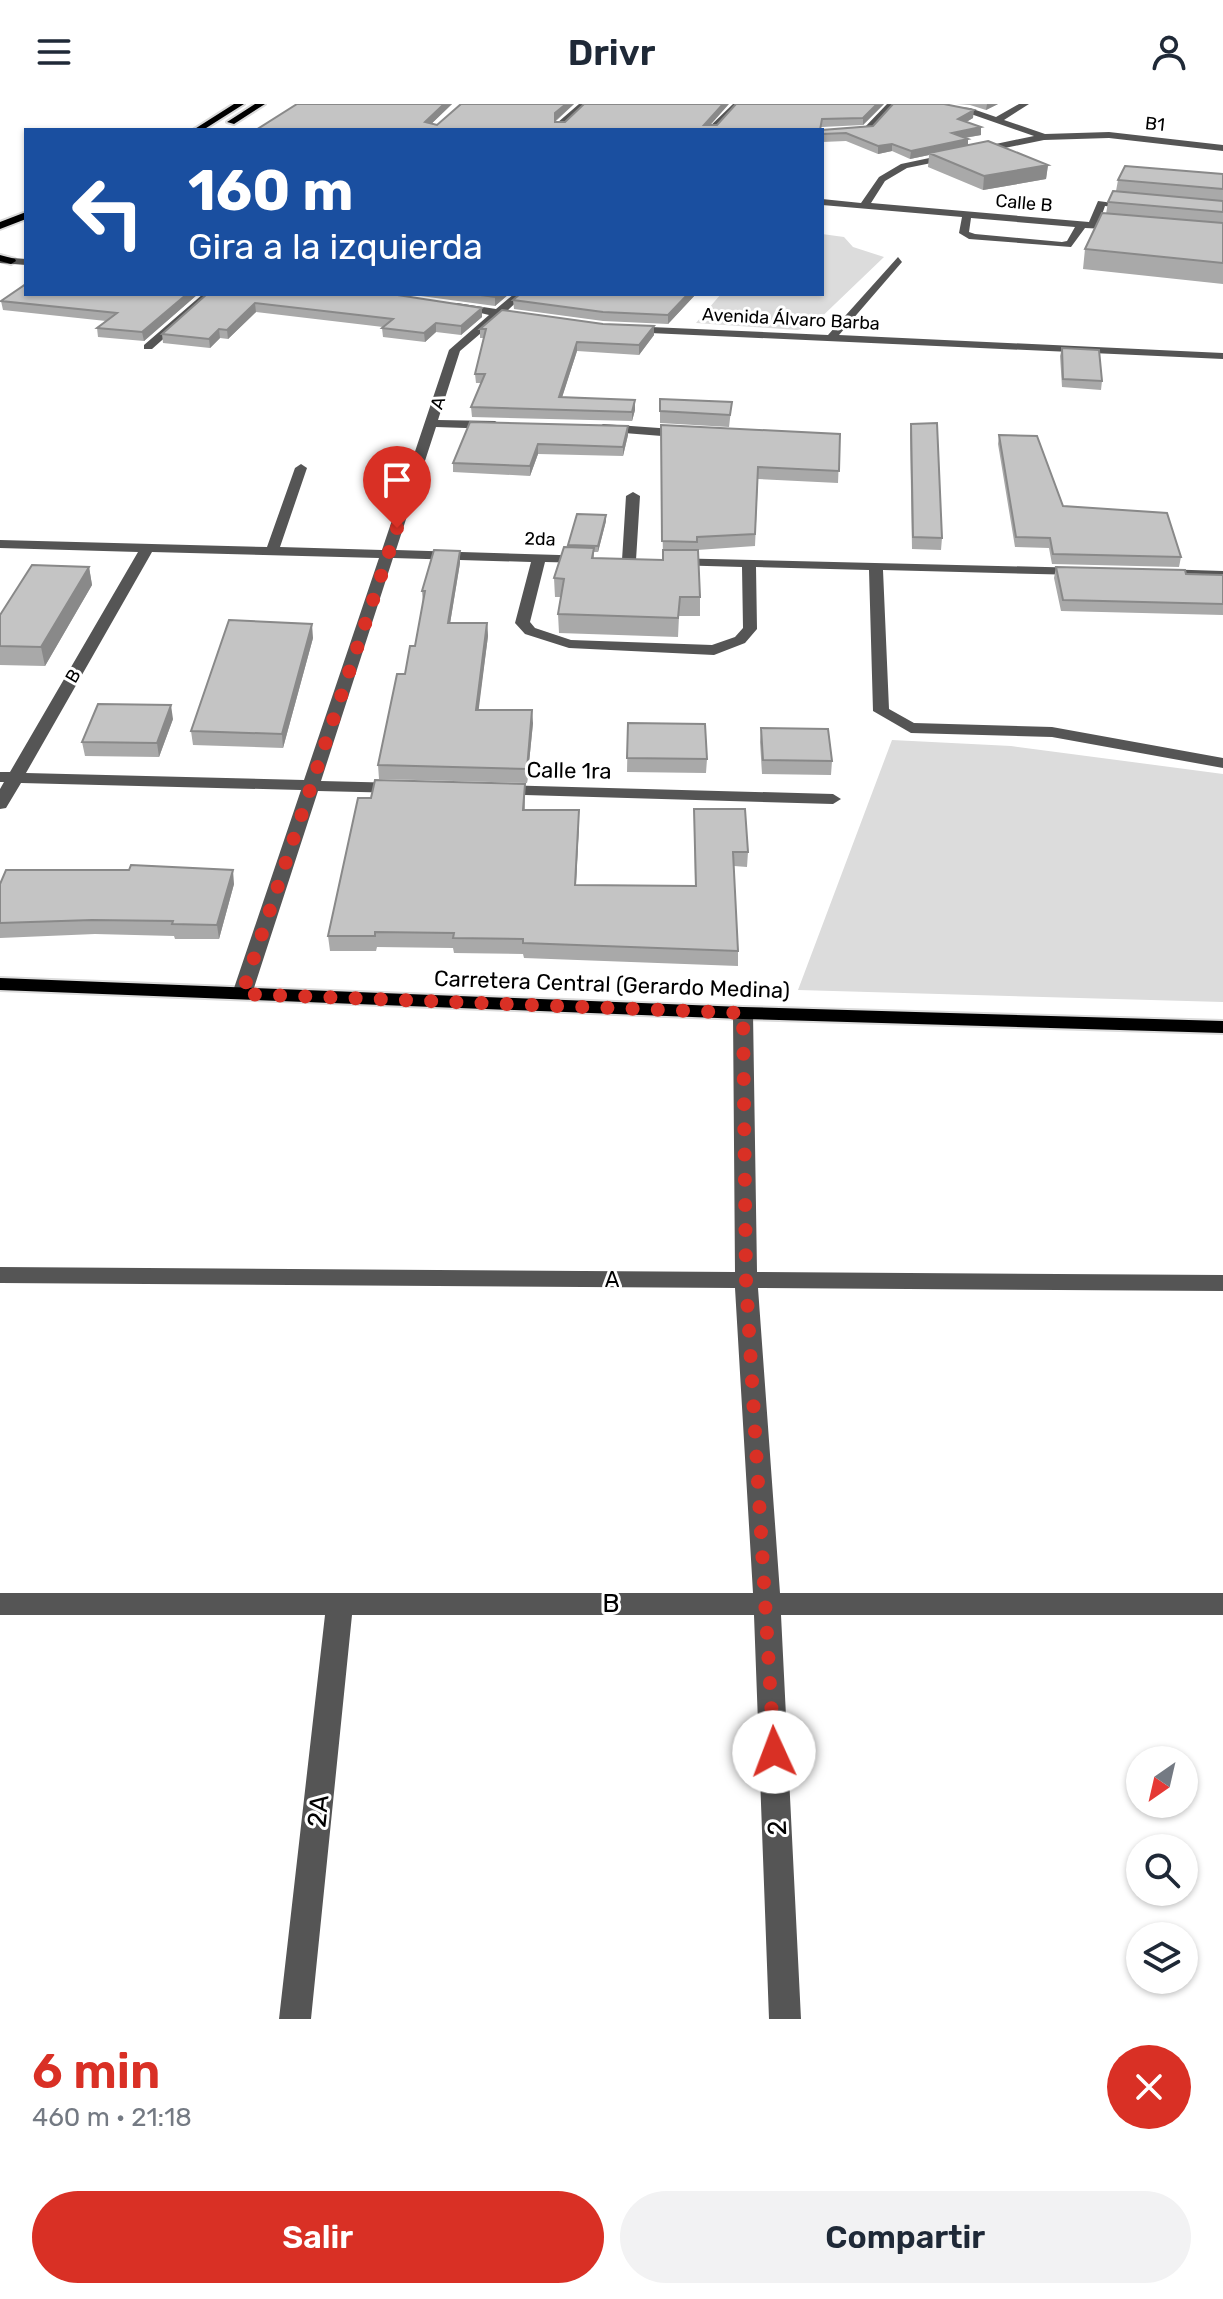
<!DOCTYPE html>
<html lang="es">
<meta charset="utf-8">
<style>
body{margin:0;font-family:Rubik,sans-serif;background:#f2f2f3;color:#1f2937;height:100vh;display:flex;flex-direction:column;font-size:30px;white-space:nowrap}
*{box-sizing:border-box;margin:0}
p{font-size:26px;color:#747a83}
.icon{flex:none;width:44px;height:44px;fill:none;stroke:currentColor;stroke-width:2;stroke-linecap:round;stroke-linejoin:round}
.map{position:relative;height:1915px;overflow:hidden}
.drawer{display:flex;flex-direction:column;background:#fff;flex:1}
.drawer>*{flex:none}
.guide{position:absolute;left:24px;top:24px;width:800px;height:168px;border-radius:0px;box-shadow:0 2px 6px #0004;background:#1a4fa0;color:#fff;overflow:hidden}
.needle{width:52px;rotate:214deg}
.controls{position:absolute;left:1126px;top:1642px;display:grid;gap:16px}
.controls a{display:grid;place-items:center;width:72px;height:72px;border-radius:50%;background:#fff;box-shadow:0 2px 6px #0004;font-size:40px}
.pin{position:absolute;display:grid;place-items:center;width:68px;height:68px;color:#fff;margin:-82px -34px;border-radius:50% 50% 50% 0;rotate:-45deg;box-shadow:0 0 8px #0007}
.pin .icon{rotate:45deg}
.me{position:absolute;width:88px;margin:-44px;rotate:358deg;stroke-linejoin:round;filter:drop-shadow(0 0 6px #0008)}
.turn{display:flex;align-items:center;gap:28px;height:168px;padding:0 32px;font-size:36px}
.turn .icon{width:104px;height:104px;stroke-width:2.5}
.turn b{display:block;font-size:56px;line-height:68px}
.round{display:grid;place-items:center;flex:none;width:84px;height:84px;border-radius:42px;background:#f2f2f3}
.overview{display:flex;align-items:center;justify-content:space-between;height:136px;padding:0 32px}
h1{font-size:48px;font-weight:600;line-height:60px;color:#d93025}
.button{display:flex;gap:16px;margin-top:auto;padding:16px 32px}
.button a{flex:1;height:92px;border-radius:48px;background:#d93025;color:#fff;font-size:32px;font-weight:600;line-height:92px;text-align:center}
.button a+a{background:#f2f2f3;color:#1f2937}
header{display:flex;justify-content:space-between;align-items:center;height:104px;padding:0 32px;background:#fff;font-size:36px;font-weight:600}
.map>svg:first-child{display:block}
.green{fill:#dcdcdc}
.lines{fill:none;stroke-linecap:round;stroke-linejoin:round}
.major-casing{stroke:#dbdbdb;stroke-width:4}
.minor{fill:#555;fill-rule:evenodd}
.major{fill:#000;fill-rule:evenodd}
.wall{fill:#a9a9a9}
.shaded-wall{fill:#898989}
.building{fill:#c4c4c4;stroke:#898989;stroke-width:2}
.route{stroke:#d93025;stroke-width:14;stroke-dasharray:0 25.2}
.labels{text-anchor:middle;stroke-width:6;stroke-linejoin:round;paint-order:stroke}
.far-street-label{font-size:18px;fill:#000;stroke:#fff}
.street-label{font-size:22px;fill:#000;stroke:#fff}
.near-street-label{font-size:26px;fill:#000;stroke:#fff}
</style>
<header><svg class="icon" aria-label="menu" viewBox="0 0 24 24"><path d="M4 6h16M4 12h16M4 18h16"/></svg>Drivr<svg class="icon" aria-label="person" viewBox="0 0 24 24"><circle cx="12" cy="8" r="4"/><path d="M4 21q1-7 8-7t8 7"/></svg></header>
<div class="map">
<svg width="1223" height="1915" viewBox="0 0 1223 1915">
<rect width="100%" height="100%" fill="#fff"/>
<path class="green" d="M822,130L844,133L853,143L884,153L811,223L797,226L696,219L721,190H822Z
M892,636L1011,642L1223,670V898L798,886Z"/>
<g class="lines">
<g class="major-casing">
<path id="major" d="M234,0H244L203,26H193Z
M255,0H265L234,20L227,18Z
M26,108V115L0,125V118Z
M0,151L15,155L16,157L11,160L0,157Z
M0,874L743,903L1223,917V929L743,915L0,886Z"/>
</g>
<path class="minor" d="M579,0H588L563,23H557V19Z
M733,0H742L715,26H706Z
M887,0H896L870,28L822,32V26L864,24Z
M924,0L970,4L996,13L1019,0H1029L1004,16L1045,30L1109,28L1223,41V47L1109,34L1044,36L907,64L885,77L871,99L1089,118L1098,97L1136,102L1131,105L1105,102L1099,119L1127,122V126L1085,124L1071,143L969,135L959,129L962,113L822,101V95L861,99L879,73L901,60L1034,32L968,9ZM971,114L1075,123L1067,137L1062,138L975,130L969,128Z
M0,153L26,155V161L0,159Z
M898,153L902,158L839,231L1223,249V255L628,228L622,225L628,222L828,231Z
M203,190H214L152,245H144V241Z
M514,190H525L507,207L530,213L524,216L501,212L460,247L438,316L495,317L501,321L495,325L436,323L396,446L593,452V458L588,459L545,458L530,518L535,524L571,536L712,541L735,533L743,524L742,463L672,461L667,460V454L1085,464V470L1080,471L883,466L889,605L914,619L1052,623L1223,654V664L1052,633L911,629L873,607L869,466L756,463L757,525L745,539L714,551L569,544L525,530L515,519L531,458L393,454L321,677L401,679L409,684L401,689L318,687L252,890L249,894H235L232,890L301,686L21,679L6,704L0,705V685L4,678H0V668H10L138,448L0,444V436L267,443L295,364L301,360L307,364L280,443L382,446L449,246L489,211L452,202L457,199L496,205ZM152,448L379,454L304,676L26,669Z
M603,320L687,326L693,330L687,334L599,327L597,324Z
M633,388L640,392L636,456L629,460L622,456L626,392Z
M1160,465L1223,467V475L1155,472V466Z
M501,681L833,690L841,695L833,700L495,690V682Z
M743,903L753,909L757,1168L1223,1171V1187L758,1184L780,1489H1223V1511H781L801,1915H769L754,1511H352L311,1915H279L325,1511H0V1489H753L735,1184L0,1179V1163L735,1168L733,909Z"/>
<use href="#major" class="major"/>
</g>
<path class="wall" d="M297,0H452L431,20L437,21L461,0H574L555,18L717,21L884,0L863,21L822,23L256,26Z
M956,0H998L986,6L970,1Z
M973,14L966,18L981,31L965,34L968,41L1048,61L1046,75L983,86L928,63L929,51L910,55L892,47L878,50L846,37L822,38V26Z
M1223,70V180L1083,165L1085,145L1106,110L1108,98L1116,87L1118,76Z
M198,190L144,237L98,233L97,224L106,217L3,206L1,197Z
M207,190L482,204V213L461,231L436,228L425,238L383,233L382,224L383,223L256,208L228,235L220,234L210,244L163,239L162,230Z
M406,190H509L495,202Z
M520,190H696L668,220L603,217L514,205L513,196Z
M603,220L654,222V231L639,251L577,247L562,293L635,306L632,317L472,313L471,303L481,279H476L475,270L484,234H480V225Z
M1062,244L1102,277L1101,286L1062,283L1060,252Z
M660,295L732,298L729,323L660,319Z
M470,318L628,322V331L623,352L538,350L530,372L453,368V359Z
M911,320L942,434L941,446L912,445L910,330Z
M661,321L840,330L838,379L758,375L755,442L697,446L700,493V512H679L678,533L559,529L558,510L561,493H555L554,474L568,441L606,417L598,448H594V454L663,456Z
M999,331L1063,402L1181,453L1179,463L1052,460L1049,444L1015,443L998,340Z
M460,459L450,519H487L488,532L478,606L533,619L527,679L379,675L378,661L405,570L415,542L423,500L422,487Z
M89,463L92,481L45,562L0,561V511Z
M1056,463L1223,471V511L1061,507L1054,474Z
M313,534L283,644L193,641L191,627Z
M173,615L159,653L85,652L82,638Z
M628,619L707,655L706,669L627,668Z
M761,624L832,657L831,671L762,670L760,638Z
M525,680V706L579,720L576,781L695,782L694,705L748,748L747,763L734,762L738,847V862L524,854L523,850L454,849L453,844L377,843L376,847H330L328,832L371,694Z
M0,780H234L219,835H175L174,832L95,830L0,834Z"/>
<path class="shaded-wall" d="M444,0H452L425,26V18Z
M566,0H574L555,17V9Z
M723,0H729L706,26L704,21Z
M877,0H884L863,21V14Z
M987,0H998L986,6Z
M974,6L973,14L958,23V15Z
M981,23V31L951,36L952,29Z
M968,35V43L929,49V51L910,55L911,47Z
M892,40V47L878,50V42Z
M1048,61L1046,75L983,86L984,72Z
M187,190H198L144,237L142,228Z
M498,190H509L495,202V193Z
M688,190H696L668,220V211Z
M255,199L256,208L228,235L227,226Z
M482,204V213L461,231V222Z
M436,219V228L425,238L424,229Z
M654,222V231L639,251V241Z
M219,225L220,234L210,244L209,235Z
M577,238V247L559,303V293Z
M635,296V306L632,317V308Z
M628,322V331L623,352V343Z
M538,340V350L530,372V362Z
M606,411V417L598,448V442Z
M460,447V459L448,532V519Z
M89,463L92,481L45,562L41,543Z
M487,519L488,532L477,619L476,606Z
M312,520L313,534L283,644L282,630Z
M171,601L173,615L159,653L157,639Z
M532,606L533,619L527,679V665Z
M579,706V720L575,796V781Z
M233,766L234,780L219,835L217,821Z"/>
<path class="building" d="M297,0H444L425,18L437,21L461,0H566L555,9V18H565L584,0H723L704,21H717L736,0H877L863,14L822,15L820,26H256Z
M893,0H944L974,6L958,15L981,23L952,29L968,35L911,47L892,40L878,42L846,29L822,30V26L873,22Z
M988,37L1048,61L984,72L929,49Z
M1125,62L1223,70V85L1118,76Z
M1113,87L1223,97V108L1108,98Z
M1102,109L1223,119V159L1085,145Z
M26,180V190H187L142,228L97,224L117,209L1,197Z
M207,190H391L482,204L461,222L436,219L424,229L382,224L393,215L255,199L227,226L219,225L209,235L162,230Z
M473,190H498L495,193Z
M520,190H688L668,211L603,208L513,196Z
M502,206L603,220L654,222L639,241L577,238L559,293L635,296L632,308L471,303L485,270H475L486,225H480Z
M1062,244L1099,246L1102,277L1063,275Z
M660,295L732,298L730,311L660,307Z
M470,318L628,322L623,343L538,340L530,362L453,359Z
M937,319L942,434L913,433L911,320Z
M661,321L840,330L839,367L758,363L755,430L697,433V438L662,437Z
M999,331L1037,332L1063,402L1167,409L1181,453L1053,450L1050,434L1016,433Z
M577,410L606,411L598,442L568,441Z
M564,443L594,444L592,454L663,456V446H698L700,493H680L678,514L558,510L564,475L554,474Z
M434,446L460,447L448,519H487L476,606H532L527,665L378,661L397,570H405L410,542H415L425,487H422Z
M32,461L89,463L41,543L0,542V511Z
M1056,463L1185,466L1186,470L1223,471V500L1063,496Z
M229,516L312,520L282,630L191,627Z
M98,600L171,601L157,639L82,638Z
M628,619L705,620L707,655L627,654Z
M761,624L828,625L832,657L763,656Z
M375,676L525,680L523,706H579L575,781L696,782L694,705H745L748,748H733L738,847L523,839V835L453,834L454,829L375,828V832H328L358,694H371Z
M131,761L233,766L217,821L172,820L173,817L92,816L0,819V780L6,766H129Z"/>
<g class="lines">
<path class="route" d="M397,424L242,890L743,909L746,1176L774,1648"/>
</g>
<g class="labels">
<g class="far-street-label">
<text transform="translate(1155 20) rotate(6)" y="6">B1</text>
<text transform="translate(1024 99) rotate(5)" y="6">Calle B</text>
<text transform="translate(791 215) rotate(3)" y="6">Avenida Álvaro Barba</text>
<text transform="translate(438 299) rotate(-72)" y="6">A</text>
<text transform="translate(540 435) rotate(2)" y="6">2da</text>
<text transform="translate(73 572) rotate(-60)" y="6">B</text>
</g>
<g class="street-label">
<text transform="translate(569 666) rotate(1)" y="8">Calle 1ra</text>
<text transform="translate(612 880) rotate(2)" y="8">Carretera Central (Gerardo Medina)</text>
<text x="612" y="1183">A</text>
</g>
<g class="near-street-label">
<text x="611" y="1508">B</text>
<text transform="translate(318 1707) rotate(-84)" y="9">2A</text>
<text transform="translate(777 1724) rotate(-92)" y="9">2</text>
</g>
</g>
</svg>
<div class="controls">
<a><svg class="needle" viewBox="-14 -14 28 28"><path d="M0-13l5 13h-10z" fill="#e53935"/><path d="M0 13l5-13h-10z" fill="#747a83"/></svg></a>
<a><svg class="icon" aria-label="search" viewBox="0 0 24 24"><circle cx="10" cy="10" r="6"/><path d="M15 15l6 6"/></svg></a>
<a><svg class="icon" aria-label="layers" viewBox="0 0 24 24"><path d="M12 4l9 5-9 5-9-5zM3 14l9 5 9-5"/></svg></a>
</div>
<div class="pin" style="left:397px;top:424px;background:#d93025"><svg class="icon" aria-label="arrive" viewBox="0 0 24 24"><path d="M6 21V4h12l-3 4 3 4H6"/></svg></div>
<svg class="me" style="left:774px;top:1648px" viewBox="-20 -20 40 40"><circle r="19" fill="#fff"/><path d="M0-13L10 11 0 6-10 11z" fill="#d93025"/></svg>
<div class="guide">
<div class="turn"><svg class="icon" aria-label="left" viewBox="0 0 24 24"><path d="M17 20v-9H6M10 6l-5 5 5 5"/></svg><div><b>160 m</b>Gira a la izquierda</div></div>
</div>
</div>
<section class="drawer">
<div class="overview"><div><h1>6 min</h1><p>460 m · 21:18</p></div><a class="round" style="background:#d93025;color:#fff"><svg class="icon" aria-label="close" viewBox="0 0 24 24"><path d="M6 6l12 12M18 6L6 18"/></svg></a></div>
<div class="button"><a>Salir</a><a>Compartir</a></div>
</section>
